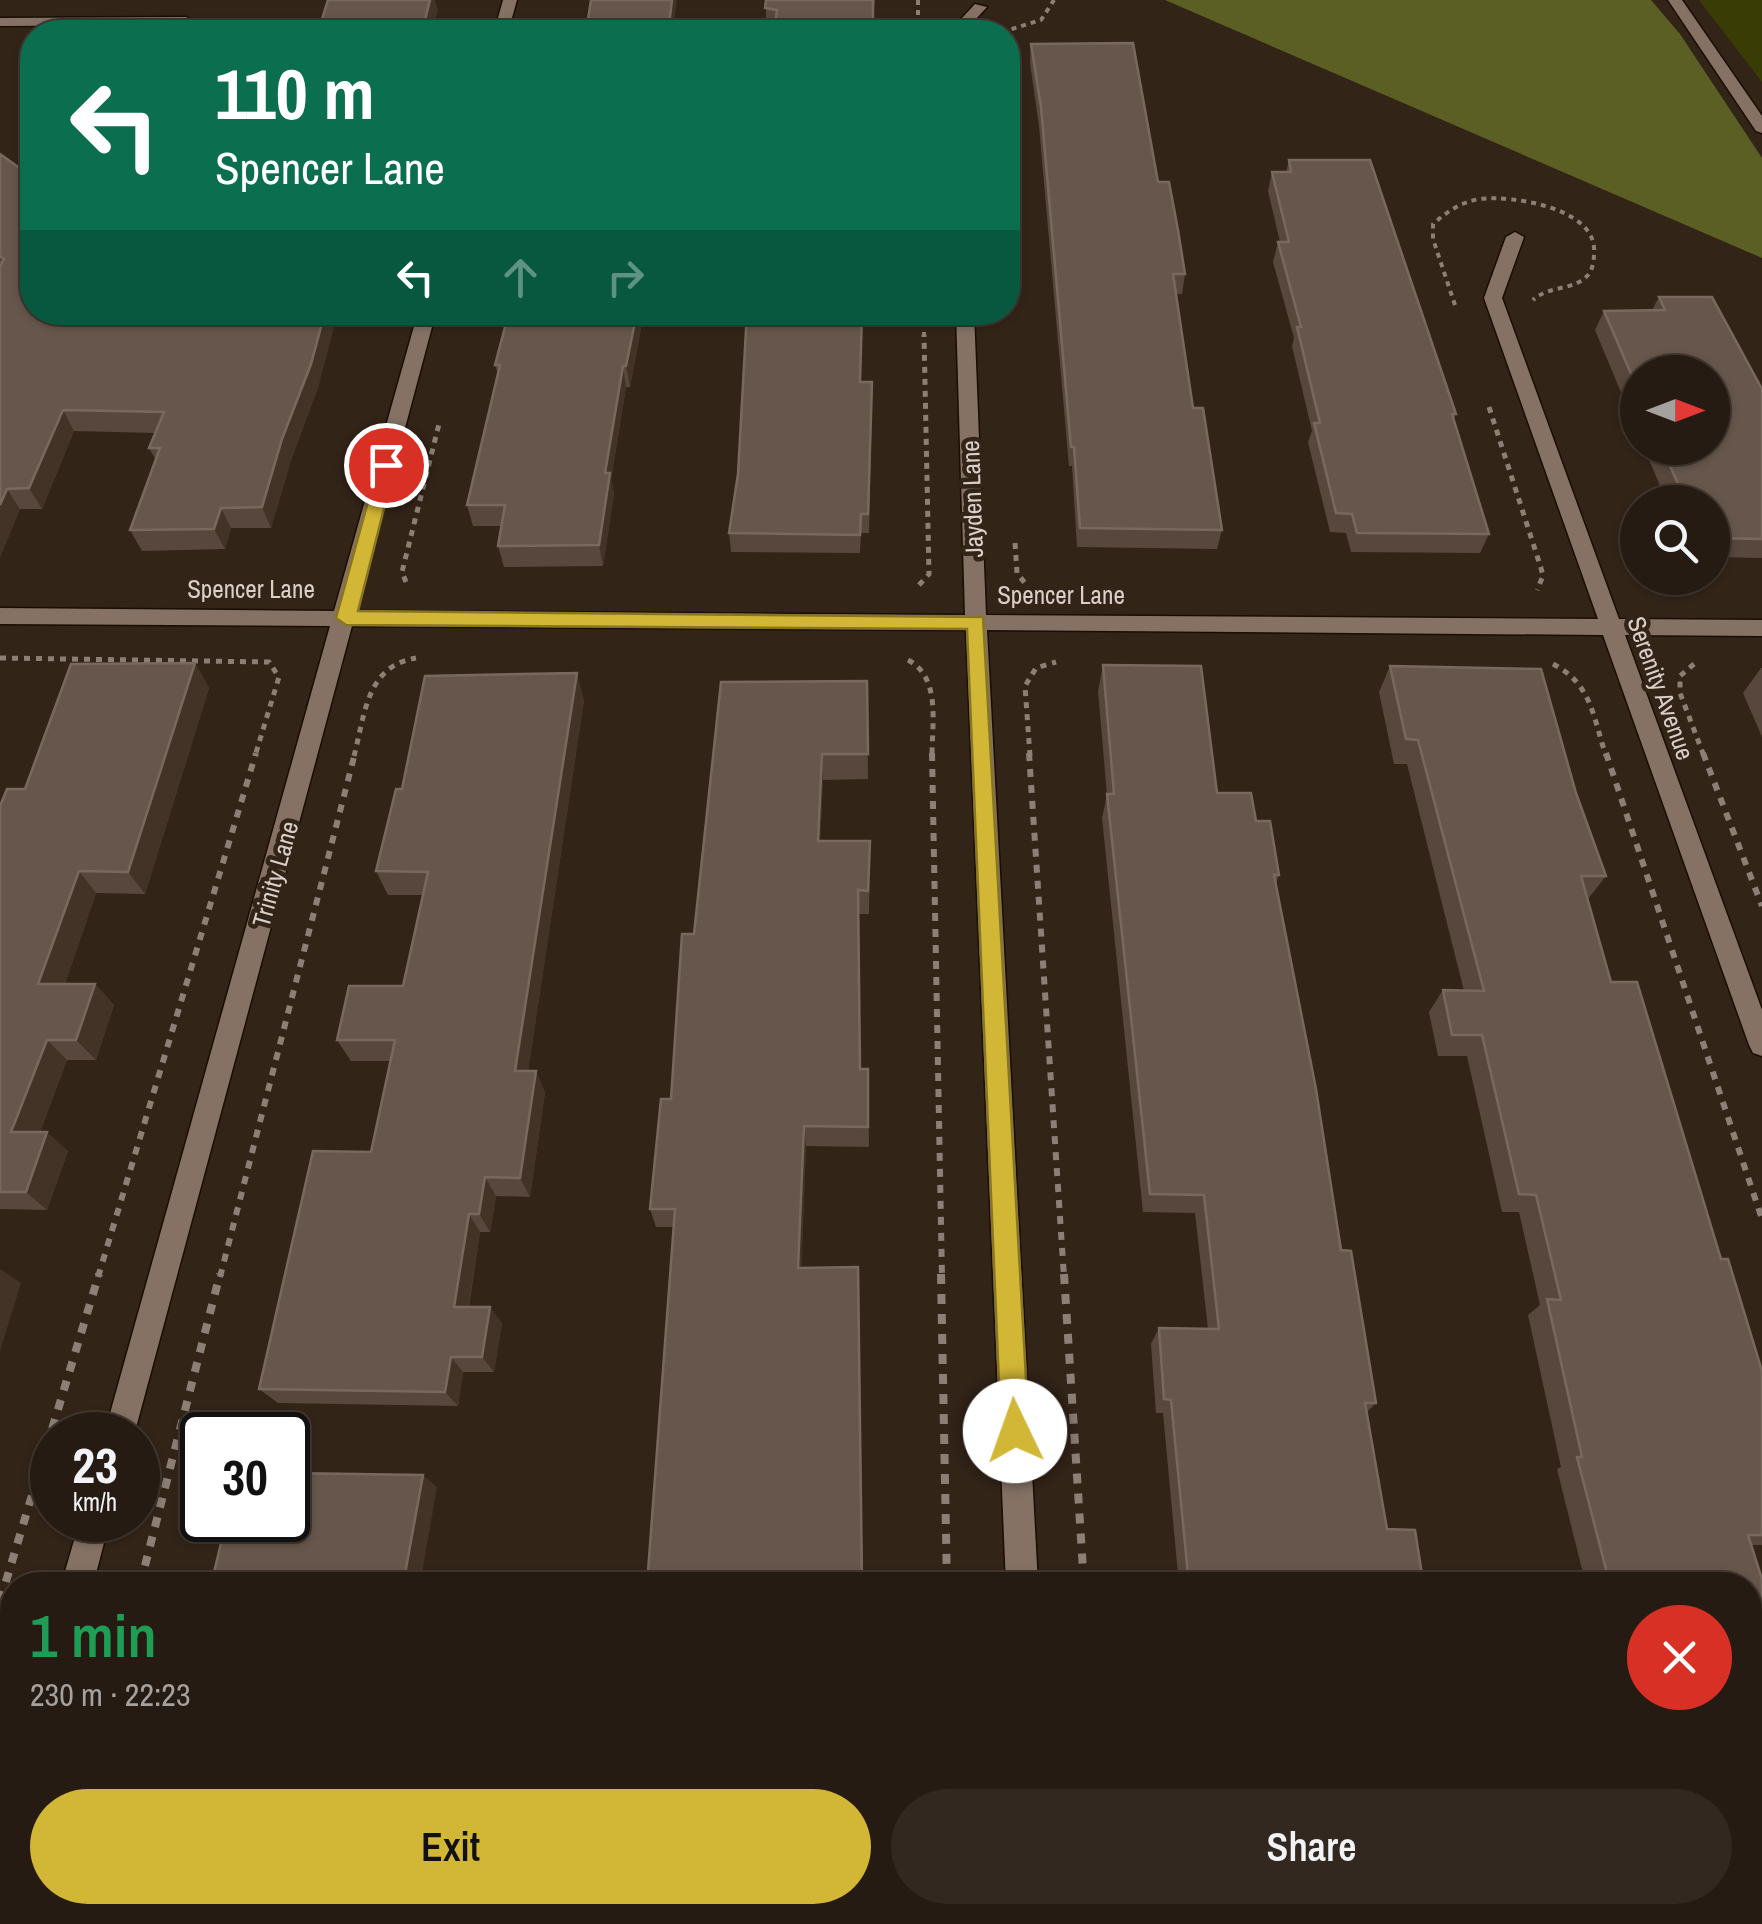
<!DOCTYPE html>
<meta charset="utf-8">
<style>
body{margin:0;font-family:"Archivo Narrow",sans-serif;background:#322820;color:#f1f3f6;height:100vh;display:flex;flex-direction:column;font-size:38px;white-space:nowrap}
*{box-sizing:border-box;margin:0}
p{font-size:32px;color:#a4a19f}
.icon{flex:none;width:55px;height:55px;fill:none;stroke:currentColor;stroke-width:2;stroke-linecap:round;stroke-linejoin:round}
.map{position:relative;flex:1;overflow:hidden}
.sheet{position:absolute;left:0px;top:1572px;width:1762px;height:352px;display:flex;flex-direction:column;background:#261b12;border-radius:40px 40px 0 0;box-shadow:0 2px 8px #0004,0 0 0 2px #423932}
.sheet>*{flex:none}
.top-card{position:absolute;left:20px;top:20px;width:1000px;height:305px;border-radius:40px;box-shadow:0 2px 8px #0004,0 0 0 2px #423932;background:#0b6e4f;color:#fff;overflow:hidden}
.needle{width:65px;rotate:90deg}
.buttons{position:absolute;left:1620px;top:355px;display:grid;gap:20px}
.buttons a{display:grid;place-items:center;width:110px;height:110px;border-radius:50%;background:#261b12;box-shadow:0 2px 8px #0004,0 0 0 2px #423932;font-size:50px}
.speed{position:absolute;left:30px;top:1412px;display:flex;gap:20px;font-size:50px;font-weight:700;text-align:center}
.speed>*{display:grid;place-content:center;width:130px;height:130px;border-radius:50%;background:#261b12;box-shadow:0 2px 8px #0004,0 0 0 2px #423932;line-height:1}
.speed small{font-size:25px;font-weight:400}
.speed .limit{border:5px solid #111;border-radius:15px;background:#fff;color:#111}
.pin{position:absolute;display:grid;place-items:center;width:85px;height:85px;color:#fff;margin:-42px;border:5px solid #fff;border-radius:50%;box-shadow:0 2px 10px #0007}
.me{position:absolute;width:110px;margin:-55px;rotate:357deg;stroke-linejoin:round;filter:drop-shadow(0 0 8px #0008)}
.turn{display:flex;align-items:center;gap:35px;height:210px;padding:0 30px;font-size:45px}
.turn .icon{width:130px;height:130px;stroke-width:2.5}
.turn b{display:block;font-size:70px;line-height:85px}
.lanes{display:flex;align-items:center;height:95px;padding:0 30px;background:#0003;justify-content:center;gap:50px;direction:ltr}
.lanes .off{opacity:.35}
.round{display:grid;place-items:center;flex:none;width:105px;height:105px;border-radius:52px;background:#322820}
.headline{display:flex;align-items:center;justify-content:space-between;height:170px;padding:0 30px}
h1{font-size:60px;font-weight:600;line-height:75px;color:#1e9e55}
.cta{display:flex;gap:20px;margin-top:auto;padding:20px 30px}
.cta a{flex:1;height:115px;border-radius:60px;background:#d2b635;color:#111;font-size:40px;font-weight:600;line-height:115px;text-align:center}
.cta a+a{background:#322820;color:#f1f3f6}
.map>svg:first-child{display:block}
.green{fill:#3a3c05}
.forest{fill:#5b5f24}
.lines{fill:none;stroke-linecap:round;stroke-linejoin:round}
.minor-casing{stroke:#1a0d03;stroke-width:3}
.path-far3{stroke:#8c7f76;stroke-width:4;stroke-dasharray:5 5;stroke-linecap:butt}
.path-far2{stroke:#8c7f76;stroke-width:5;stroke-dasharray:6 6;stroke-linecap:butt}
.path-far1{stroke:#8c7f76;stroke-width:6;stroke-dasharray:8 8;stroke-linecap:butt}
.path{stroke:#8c7f76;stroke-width:8;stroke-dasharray:10 10;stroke-linecap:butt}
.minor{fill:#857265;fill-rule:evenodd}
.wall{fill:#58473c}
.shaded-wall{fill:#433327}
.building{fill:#66564b;stroke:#78695f;stroke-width:2.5}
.route{fill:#d2b635;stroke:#887622;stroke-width:2.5}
.labels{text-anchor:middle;stroke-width:9;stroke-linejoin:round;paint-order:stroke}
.street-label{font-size:25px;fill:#dbd0c9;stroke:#332418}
</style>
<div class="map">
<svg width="1762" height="1924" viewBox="0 0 1762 1924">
<rect width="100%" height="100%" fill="#332418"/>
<path class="green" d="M1699,0H1762V82Z"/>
<path class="forest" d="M1165,0H1651L1680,34L1762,158V258Z"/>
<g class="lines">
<g class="minor-casing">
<path id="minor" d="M503,0H517L508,32H494Z
M1668,0H1682L1762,116V133L1756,131Z
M975,4L987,7L964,32H949Z
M0,18L186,17L193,21L186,25L0,26Z
M1515,232L1524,237L1502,298L1619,619L1762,620V636L1625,635L1762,1010V1056L1753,1053L1749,1045L1603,635L987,630L1038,1585H1006L966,630L352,626L134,1435H104L330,626L0,624V608L334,611L418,312H436L356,611L965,615L956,312H974L986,615L1598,619L1484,298L1506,237Z
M80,1520H110L93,1585H61Z
M12,1799V1860L0,1866V1804Z
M1020,1912H1056V1924H1020Z"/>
</g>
<path class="path-far3" d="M918,0V32
M1002,32L1041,20L1054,0
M1455,305L1433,239V224C1447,212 1460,202 1480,199C1512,195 1598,208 1594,253C1594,260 1593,269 1588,275C1574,291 1549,285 1533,300
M924,312V337"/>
<path class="path-far2" d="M1489,407L1541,568L1543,576L1537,590
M1015,543L1017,573L1028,587
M406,582L402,572L440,420
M919,585L929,574L924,335
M0,658L269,662L279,677L255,756
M908,660C941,677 932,723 932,756
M1553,664C1592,684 1593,717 1606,756
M1694,664L1680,676V693L1704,756
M354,756C365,715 366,666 416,658
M1030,756L1025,686L1036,668L1056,662"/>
<path class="path-far1" d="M932,753L942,1277
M1029,753L1064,1277
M1606,753L1762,1219
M1703,753L1762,906
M98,1277L256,753
M220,1277L355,753"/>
<path class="path" d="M941,1274L947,1585
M1064,1274L1084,1585
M140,1585L220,1274
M0,1601L99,1274
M1178,1912L1183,1924
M57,1924L59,1912
M871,1924L875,1912"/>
<use href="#minor" class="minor"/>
</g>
<path class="wall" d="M766,0H875L873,20L775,28L766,27Z
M1031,44L1158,182L1185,274L1182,294H1176L1193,408L1222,530L1217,549L1077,547L1072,466H1069L1039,126L1030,63Z
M0,154L32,312L319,385L291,460L271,528H231L225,549L142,551L130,530L156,460L149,448L156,433L74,431L42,509H20L0,557Z
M1289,160L1456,414L1454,419L1489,534L1480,553L1351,552L1346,533L1330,532L1308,442L1312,431L1292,346L1294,338L1273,262L1278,242H1280L1268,191L1272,172H1286Z
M1659,297L1762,389V558L1712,557V502H1667L1644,448H1712L1638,372V433L1595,330L1604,311L1652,310Z
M644,312L630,387H626L611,480L614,493L603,566L504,567L498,546L501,526H473L467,505L498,374L495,365Z
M861,382L872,401L869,533H861L860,553L731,552L729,533L738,474Z
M195,663L209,688L145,894L96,893L65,984H95L114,1005L96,1060H67L40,1132L68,1151L47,1210L0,1209V806L25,789Z
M1103,665L1217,793L1256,821L1279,875L1276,883L1341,1250L1376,1403L1367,1412L1387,1529L1423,1581L1416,1585H1179L1163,1413H1156L1151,1344L1159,1328L1208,1329L1195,1213L1143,1212L1102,818L1107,795L1098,691Z
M1390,666L1576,793L1606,876L1588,899L1611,982L1721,1259L1762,1371V1545H1751L1762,1579V1633L1750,1636V1585H1586L1557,1469L1561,1467L1528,1315L1540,1305L1519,1212H1502L1467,1056H1438L1429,1012L1443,990L1464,991L1407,764H1394L1379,692Z
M1761,668H1762V737L1743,693Z
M867,681L868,779L823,780L820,841H870L869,914H859L860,1069H868L869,1147L806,1146L801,1268L862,1585L674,1227H656L650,1209L671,1099L694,934Z
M584,700L528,1071L545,1092L530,1197L496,1196L490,1232H480L469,1307L502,1323L494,1372H463L458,1406L278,1403L259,1389L371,1152L391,1061H351L337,1040L403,986L423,895H388L376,871L402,789Z"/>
<path class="shaded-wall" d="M430,0H435L438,11L432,32H422Z
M672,0H677L673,32H668Z
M325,312H338L319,385L291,460L271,528L262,507L282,439Z
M637,312H644L630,387L626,366Z
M623,366L626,387L611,480L614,493L603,566L599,545L605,473Z
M63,410L74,431L42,509L29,488Z
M7,489L20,509L0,557V505Z
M221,508L231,528L225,549L214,529Z
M195,663L209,688L145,894L128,872Z
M577,673L584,700L525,1092L515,1071Z
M822,754L823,780L819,865L818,841Z
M79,871L96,893L58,1005L38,984Z
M95,984L114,1005L96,1060L76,1040Z
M47,1040L67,1060L33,1150L11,1132Z
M536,1071L545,1092L530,1197L520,1178Z
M804,1126L806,1146L801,1285L798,1268Z
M47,1132L68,1151L47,1210L26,1192Z
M485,1177L496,1196L490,1232L479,1214Z
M469,1214L480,1232L466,1323L454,1307Z
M0,1269L21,1283L0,1351Z
M490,1307L502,1323L494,1372L482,1357Z
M451,1357L463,1372L458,1406L445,1392Z
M423,1475L437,1487L420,1585H403Z
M307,1912H327L324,1924H305Z
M745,1912H750L749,1923L745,1924Z"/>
<path class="building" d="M328,0H430L422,32H318Z
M591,0H672L668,32H586Z
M766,0H873V32H774L777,10L765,8Z
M1133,43L1158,182H1169L1178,230L1185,274H1173L1193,408H1203L1222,530L1080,528L1074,447H1071L1041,107L1031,44Z
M0,154L32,177V312H325L311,364L282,439L262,507L221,508L214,529L130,530L160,448H149L164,412L63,410L29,488L7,489L0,505V266L4,259L0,256Z
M1289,160H1370L1456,414H1452L1489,534L1357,533L1352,514L1336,513L1314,423H1320L1297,327H1301L1278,242H1289L1272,172H1291Z
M1659,297H1712L1762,389V539L1712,538V502H1686L1662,448H1712V372H1638V390L1604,311L1665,310Z
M509,312H637L626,366H623L605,473H610L599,545L498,546L505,505H467L500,365H495Z
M747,312H862L860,382H872L868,514H861L860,535L729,533L738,474Z
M195,663L128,872L79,871L38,984H95L76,1040H47L11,1132H47L26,1192H0V806L7,789H25L71,664Z
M1103,665L1201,666L1217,793H1251L1256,821H1270L1279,875H1274L1316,1089L1341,1250L1351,1251L1376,1403H1365L1387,1529L1415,1530L1423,1581H1397L1398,1585H1189L1171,1400L1164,1399L1159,1328L1219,1329L1204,1195L1150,1194L1107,794H1114Z
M1390,666L1541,669L1576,793L1606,876H1581L1611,982H1637L1721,1259H1728L1762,1371V1535H1748L1762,1579V1629H1750V1585H1610L1577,1457H1582L1547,1299L1561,1300L1536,1195L1519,1194L1482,1035H1452L1443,990L1484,991L1418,740L1406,739Z
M577,673L515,1071H536L520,1178L485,1177L479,1214H469L454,1307H490L482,1357H451L445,1392L259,1389L313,1151L371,1152L395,1040H337L349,986H403L428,872L376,871L396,789H402L425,676Z
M867,681L868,754H822L818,841H870L868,891L858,890L860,1069H868V1127L804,1126L798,1268L858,1267L862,1585H647L675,1209H650L661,1099H671L682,934H694L721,682Z
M288,1473L423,1475L403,1585H211L222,1539L267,1540L272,1520H288Z
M1750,1726H1762V1896H1750Z
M148,1912H307L305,1924H145Z
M554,1912H745V1924L553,1923Z"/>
<path class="route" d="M386,459L395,465L358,611L983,617L1029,1431L1025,1441L1015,1445L1005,1441L1001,1431L967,629L346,625L336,618L378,465Z"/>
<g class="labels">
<g class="street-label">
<text transform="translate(972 499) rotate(-92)" y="9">Jayden Lane</text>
<text x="251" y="598">Spencer Lane</text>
<text x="1061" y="604">Spencer Lane</text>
<text transform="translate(1661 688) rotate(70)" y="9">Serenity Avenue</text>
<text transform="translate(275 874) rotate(-74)" y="9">Trinity Lane</text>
</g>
</g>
</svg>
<div class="buttons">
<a><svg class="needle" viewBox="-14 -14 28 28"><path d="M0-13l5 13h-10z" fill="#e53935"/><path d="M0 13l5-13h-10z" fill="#a4a19f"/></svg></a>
<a><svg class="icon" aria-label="search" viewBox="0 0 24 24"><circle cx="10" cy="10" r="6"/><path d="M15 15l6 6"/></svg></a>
</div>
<div class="speed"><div>23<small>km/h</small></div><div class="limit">30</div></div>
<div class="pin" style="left:386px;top:465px;background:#d93025"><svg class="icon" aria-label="arrive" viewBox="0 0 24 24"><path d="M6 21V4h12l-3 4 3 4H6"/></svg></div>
<svg class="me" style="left:1015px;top:1431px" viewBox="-20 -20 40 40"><circle r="19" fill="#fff"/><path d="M0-13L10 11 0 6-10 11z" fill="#d2b635"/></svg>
<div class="top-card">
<div class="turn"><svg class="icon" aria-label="left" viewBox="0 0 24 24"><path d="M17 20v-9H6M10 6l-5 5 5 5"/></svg><div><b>110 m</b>Spencer Lane</div></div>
<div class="lanes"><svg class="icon" aria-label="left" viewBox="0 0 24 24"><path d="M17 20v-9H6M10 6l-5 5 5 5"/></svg><svg class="icon off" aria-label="ahead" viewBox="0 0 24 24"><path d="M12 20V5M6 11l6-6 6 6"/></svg><svg class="icon off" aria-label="right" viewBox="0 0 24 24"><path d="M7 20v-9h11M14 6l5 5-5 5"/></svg></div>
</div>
<section class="sheet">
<div class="headline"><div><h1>1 min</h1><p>230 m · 22:23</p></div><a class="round" style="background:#d93025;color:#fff"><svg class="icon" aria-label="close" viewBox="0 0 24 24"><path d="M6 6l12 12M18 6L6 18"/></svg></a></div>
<div class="cta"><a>Exit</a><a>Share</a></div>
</section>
</div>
